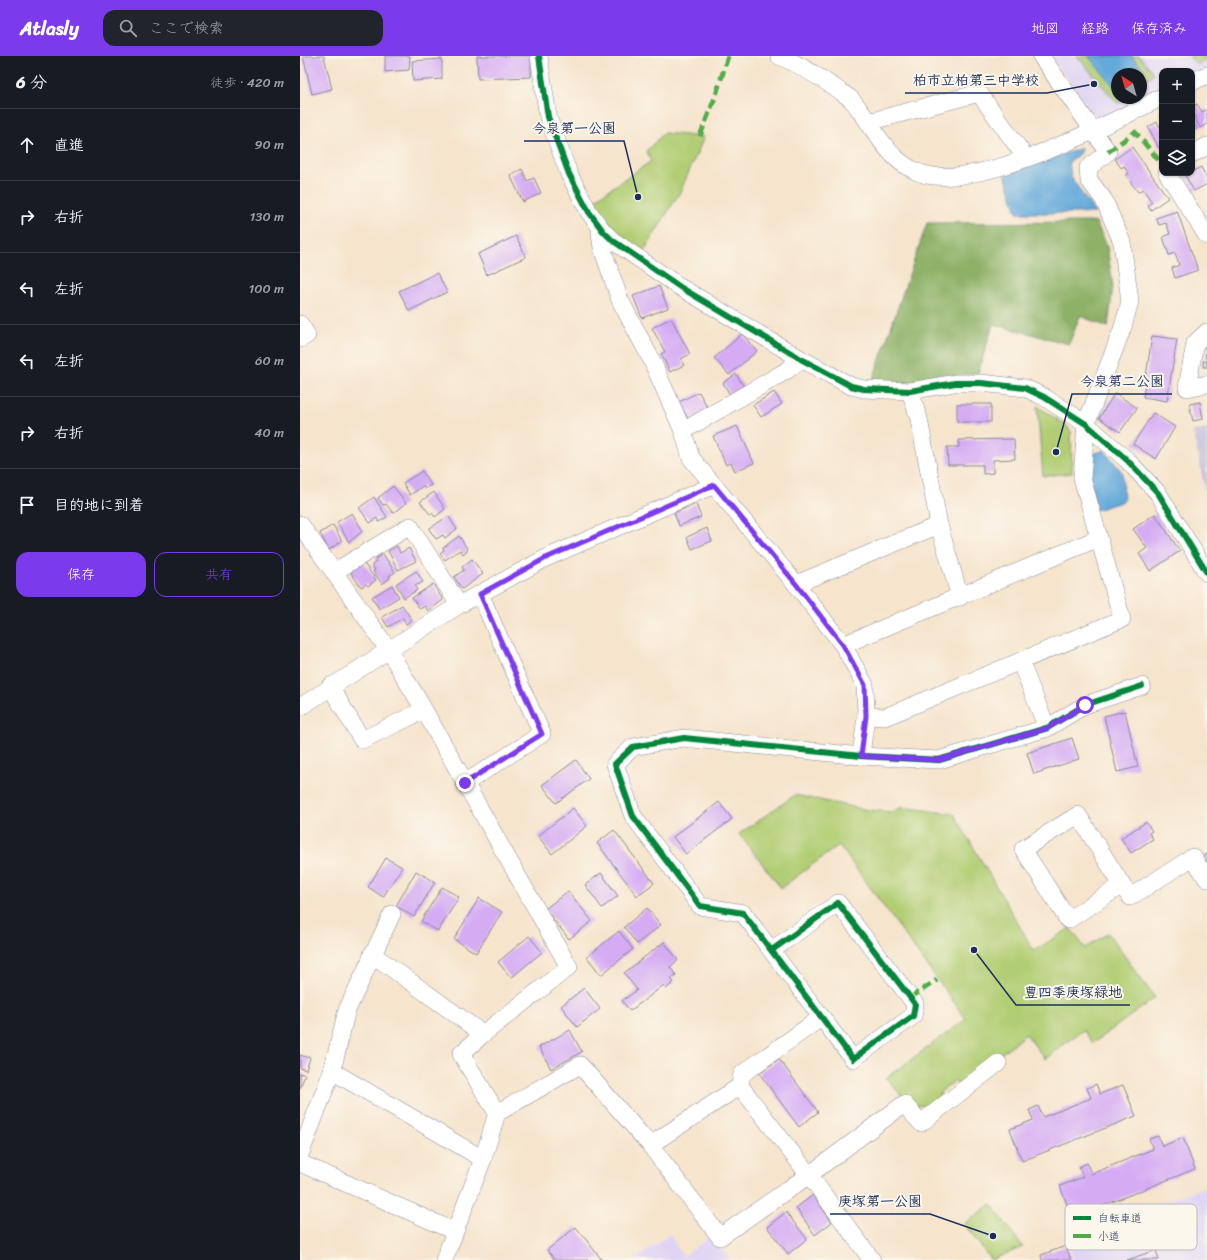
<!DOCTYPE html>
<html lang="ja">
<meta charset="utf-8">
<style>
body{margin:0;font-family:Sriracha,"Klee One",sans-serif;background:#20242c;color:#f1f3f6}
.controls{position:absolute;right:12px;top:12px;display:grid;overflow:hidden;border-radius:8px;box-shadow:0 1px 3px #0004}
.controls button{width:36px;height:36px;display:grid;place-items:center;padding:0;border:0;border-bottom:1px solid #363941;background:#171b24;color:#f1f3f6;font:20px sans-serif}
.compass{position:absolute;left:811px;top:12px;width:36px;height:36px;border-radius:50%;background:#171b24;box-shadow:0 1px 3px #0004;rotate:323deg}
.stop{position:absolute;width:12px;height:12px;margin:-9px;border:3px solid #7c3aed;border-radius:50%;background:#fff}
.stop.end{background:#7c3aed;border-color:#fff;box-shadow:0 1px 4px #0008}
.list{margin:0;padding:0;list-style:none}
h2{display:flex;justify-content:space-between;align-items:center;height:52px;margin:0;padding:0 16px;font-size:17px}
h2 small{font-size:13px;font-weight:400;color:#9ea1a6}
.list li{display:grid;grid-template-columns:26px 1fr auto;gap:12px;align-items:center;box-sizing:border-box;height:72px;padding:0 16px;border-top:1px solid #363941}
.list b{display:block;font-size:15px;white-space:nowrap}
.list em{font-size:13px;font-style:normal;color:#9ea1a6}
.actions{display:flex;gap:8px;padding:12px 16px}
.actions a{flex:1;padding:9px 0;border:1px solid #7c3aed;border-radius:12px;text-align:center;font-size:14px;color:#7c3aed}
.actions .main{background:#7c3aed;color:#fff}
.icon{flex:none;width:22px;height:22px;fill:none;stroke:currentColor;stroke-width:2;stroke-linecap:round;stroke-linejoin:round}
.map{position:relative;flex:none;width:907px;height:1204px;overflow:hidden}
header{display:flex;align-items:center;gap:24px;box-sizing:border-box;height:56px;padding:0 20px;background:#7c3aed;color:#fff}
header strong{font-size:19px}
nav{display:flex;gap:22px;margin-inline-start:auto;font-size:14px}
.search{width:280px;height:36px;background:#20242c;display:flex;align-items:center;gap:10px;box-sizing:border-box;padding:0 14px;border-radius:12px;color:#9ea1a6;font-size:15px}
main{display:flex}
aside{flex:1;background:#171b24}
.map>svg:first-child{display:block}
.built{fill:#e0d4f4;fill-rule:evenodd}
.industrial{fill:#c4c0db}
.green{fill:#b2ce74;stroke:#667e69}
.forest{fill:#8db166;stroke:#547062}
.water{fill:#64a9da;stroke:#406c9c}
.building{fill:#d5acf4}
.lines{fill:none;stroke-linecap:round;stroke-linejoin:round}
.street-casing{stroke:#888a95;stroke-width:18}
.street{stroke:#fff;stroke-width:17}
.quiet{stroke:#52ab49;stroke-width:5;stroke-dasharray:10 5;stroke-linecap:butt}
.cycleway-casing{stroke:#fbf7ec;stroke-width:8}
.cycleway{stroke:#00873e;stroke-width:6}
.route{stroke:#7c3aed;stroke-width:5}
.key{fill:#fbf7ec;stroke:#b8bbc1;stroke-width:1}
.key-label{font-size:11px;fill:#1b2f5e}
.leader{fill:none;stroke:#1b2f5e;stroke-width:1.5}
.callout-dot{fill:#1b2f5e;stroke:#fbf7ec;stroke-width:1.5}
.callout-label{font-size:14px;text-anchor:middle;font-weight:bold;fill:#1b2f5e;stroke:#fbf7ec;stroke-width:4;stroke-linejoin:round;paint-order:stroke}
</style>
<header>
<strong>Atlasly</strong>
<div class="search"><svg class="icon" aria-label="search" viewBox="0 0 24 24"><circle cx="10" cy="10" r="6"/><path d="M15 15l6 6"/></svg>ここで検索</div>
<nav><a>地図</a><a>経路</a><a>保存済み</a></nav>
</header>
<main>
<aside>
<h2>6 分<small>徒歩 · 420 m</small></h2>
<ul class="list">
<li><svg class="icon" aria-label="ahead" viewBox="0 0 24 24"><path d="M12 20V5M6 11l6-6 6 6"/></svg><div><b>直進</b></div><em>90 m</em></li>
<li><svg class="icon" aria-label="right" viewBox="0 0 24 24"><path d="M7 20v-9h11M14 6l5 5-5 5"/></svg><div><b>右折</b></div><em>130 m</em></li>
<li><svg class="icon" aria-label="left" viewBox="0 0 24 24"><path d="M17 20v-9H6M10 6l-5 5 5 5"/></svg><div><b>左折</b></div><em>100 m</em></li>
<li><svg class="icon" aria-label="left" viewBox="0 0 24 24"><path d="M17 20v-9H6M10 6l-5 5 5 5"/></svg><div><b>左折</b></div><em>60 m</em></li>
<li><svg class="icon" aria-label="right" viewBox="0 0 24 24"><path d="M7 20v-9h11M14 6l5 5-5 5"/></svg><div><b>右折</b></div><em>40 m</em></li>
<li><svg class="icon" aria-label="arrive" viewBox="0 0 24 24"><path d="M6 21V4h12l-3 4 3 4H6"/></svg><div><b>目的地に到着</b></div></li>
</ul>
<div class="actions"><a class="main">保存</a><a>共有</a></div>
</aside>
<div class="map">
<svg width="907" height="1204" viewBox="0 0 907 1204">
<rect width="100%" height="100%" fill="#fbf7ec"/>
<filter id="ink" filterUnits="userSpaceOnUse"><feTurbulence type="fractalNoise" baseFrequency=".025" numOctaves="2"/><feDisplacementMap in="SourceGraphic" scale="8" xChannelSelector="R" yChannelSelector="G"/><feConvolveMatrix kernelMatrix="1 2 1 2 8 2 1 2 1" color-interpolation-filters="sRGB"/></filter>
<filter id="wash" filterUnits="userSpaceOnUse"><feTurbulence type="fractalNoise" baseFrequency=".012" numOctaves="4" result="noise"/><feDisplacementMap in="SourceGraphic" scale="16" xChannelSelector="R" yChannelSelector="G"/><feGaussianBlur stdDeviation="0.9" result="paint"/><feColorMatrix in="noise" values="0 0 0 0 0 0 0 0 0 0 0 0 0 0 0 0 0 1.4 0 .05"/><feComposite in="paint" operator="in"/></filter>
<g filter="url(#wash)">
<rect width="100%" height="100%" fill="#f6e4cc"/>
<g class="built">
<path d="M750 0H907V13L892 20V15H862V35L799 66ZM817 18H841V42H817Z"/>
<polygon points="907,1130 907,1204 774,1204 764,1182"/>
<polygon points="370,1178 383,1201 411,1180 430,1204 334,1204"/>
</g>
<polygon class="industrial" points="907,373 907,434 905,435 893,375"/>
<g class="green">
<polygon points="777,0 839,0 854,17 841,28 841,18 817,18 817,42 825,42 818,48"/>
<polygon points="889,0 907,0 907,2 897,9"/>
<polygon points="364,77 404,81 380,136 342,198 312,170 293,145 351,105 346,95"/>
<polygon points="737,350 767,370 771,376 772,417 743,420"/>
<polygon points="495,739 568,754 592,756 602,751 654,758 734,895 770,872 785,892 808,877 855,942 793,987 783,974 745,1003 726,978 661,1029 654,1026 640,1036 641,1043 632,1050 610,1049 586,1022 666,963 539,789 481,832 439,778"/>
<polygon points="691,1148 723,1191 691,1204 664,1168"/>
</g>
<polygon class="forest" points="796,166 807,191 813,230 808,271 780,260 769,288 693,268 678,317 604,327 572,326 627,167"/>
<g class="water">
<polygon points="788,0 831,0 845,15 841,18 817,18 817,34"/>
<polygon points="782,92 779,98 769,106 771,121 795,157 717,157 705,118"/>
<polygon points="804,394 822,416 824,445 796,454 787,411 788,400"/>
</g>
<g id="blocks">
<g class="building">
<polygon points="3,0 24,0 32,33 12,38"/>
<polygon points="85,0 110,0 109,14 85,16"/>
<polygon points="177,0 231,0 231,21 178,23"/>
<polygon points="142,3 142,23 113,25 112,5"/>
<polygon points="897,48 902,56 907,53 907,68 900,72 892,55 892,51"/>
<polygon points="892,65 897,73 892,77"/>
<polygon points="857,66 862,74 862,90 859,92 848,71"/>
<polygon points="832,91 868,142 851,154 848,149 852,146 843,133 838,136 826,120 829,118 824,110 821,112 815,103"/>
<polygon points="901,111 907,123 907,128 894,135 885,119"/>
<polygon points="222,113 227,125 234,122 241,137 223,146 210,119"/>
<polygon points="877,155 898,214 875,222 872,212 879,209 875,197 869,199 863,181 870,178 866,167 859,169 856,162"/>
<polygon points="216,180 226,201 187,219 178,198"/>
<polygon points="137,217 147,236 109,255 99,235"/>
<polygon points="359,230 368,252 342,262 333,240"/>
<polygon points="371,262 390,298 381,303 384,309 370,316 361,298 365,296 352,272"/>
<polygon points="442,278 457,295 429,319 414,302"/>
<polygon points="852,280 877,283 867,345 843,341"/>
<polygon points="905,290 907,290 907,303 906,303"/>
<rect x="903" y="305" width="4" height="6"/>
<polygon points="436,318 446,334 432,342 423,327"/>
<polygon points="399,336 409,355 389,365 379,346"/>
<polygon points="474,336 482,348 461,361 453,349"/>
<polygon points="815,337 837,352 820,376 799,362"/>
<polygon points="900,346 903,363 893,365 889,348"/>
<rect x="657" y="348" width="34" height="18"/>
<polygon points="853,357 875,371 856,403 833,388"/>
<polygon points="437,370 454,407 435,415 431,407 426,409 413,380"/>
<polygon points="714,383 715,403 693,404 693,417 683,418 683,409 648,409 647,391 659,391 659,384"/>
<polygon points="122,415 131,429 125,433 123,430 110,439 103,427"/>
<polygon points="93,430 106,447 93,457 86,448 83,449 78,442"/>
<polygon points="134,436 145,453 135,461 132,457 130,458 120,446"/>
<polygon points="74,441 87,461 79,466 77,462 70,467 59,452"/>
<polygon points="396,448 401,461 379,470 374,457"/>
<polygon points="52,457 63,475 49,486 37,466"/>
<polygon points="855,458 880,495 850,515 839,498 847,492 833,473"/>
<polygon points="148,460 157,473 145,482 143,479 136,483 129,473"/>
<polygon points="33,469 42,485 29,494 20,477"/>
<polygon points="407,472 412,485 392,493 387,481"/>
<polygon points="159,480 168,494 163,498 160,494 145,504 140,497 144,494 143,492"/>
<polygon points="97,490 100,497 109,492 116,505 98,514 88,495"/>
<polygon points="83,498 95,516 89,520 90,522 82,528 73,515 75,514 72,509 76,506 75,503"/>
<polygon points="172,503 183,518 162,533 154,521 164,514 162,511"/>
<polygon points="62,505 76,524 68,530 66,528 61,531 51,517 57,512 55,510"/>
<polygon points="116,515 123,526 115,530 117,534 104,542 96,528"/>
<polygon points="133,528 143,544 128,555 125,550 120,553 112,542"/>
<polygon points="92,529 99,541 79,553 72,541"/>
<polygon points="102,549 112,564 106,568 103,562 88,571 82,561"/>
<polygon points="825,655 838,711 817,716 804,660"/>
<polygon points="772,682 779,703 734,718 727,697"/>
<polygon points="276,704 289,723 256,747 242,729"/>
<polygon points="419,746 432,763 386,798 373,781"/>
<polygon points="273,752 287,770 252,798 238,780"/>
<polygon points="846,766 852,775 849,777 853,783 831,797 821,782"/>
<polygon points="314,774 354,827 337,840 297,787"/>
<polygon points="907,798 907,818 898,803"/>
<polygon points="86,802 102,811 83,841 68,831"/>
<polygon points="116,815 135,826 114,861 96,850"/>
<polygon points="301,817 318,840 302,852 285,829"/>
<polygon points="142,831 159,841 138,875 121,865"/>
<polygon points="268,835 292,865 269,883 245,853"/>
<polygon points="179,842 202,856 176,897 154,883"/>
<polygon points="347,852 361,869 337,888 324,871"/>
<polygon points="319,875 333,893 301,919 287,901"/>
<polygon points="229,880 242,896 211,922 198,906"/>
<polygon points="364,886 378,904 370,911 376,919 371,923 374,926 366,933 364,929 330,955 322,945 337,934 324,917"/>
<polygon points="284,932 300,953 277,971 261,950"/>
<polygon points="270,974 282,996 251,1013 239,991"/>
<polygon points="0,999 10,1002 6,1014 0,1012"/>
<polygon points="479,1003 518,1056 499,1071 459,1017"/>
<polygon points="0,1017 5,1019 0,1032"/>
<polygon points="796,1028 800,1038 823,1029 836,1060 722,1105 710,1073 733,1064 729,1054 738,1050 743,1061 791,1042 787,1032"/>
<polygon points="858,1080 862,1090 883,1082 895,1113 772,1162 760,1130 783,1121 779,1111 787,1107 791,1118 853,1093 849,1083"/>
<polygon points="513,1139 532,1166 515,1179 496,1152"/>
<polygon points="486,1156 507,1183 488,1198 467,1171"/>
<polygon points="276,1171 302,1204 255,1204 247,1194"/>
<polygon points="766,1190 771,1204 742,1204 741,1199"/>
<polygon points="856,1194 859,1204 827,1204"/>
</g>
</g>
</g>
<g filter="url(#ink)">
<use href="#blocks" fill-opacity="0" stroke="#888a95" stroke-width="1"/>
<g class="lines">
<defs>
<g id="street">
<polyline points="239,0 248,61 269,118 289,156 303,175 312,184 380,231 501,303 551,330 564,333 610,335 655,327 681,327 725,332 744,341 786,368 827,404 858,437 907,517"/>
<path d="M479 0C499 8 516 19 534 31 539 35 546 39 551 43 567 61 576 82 593 99 600 107 613 115 623 118 681 134 809 68 862 41"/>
<polyline points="892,26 907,19"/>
<polyline points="568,66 679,37 726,102"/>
<polyline points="892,98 907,90"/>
<polyline points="867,117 907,180"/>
<polyline points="303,175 300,177 302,192 320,244 352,305 383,375 391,402 496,528 543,589 565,629 566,660 561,700"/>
<polyline points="0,268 7,279 0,283"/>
<polyline points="907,276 895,287 887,332 907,328"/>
<polyline points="610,335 619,363 639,469"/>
<polyline points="383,375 486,315 501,303"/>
<polyline points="0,468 88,593 124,654 269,911 183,978 161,998 197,1057"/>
<polyline points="34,516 110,470 159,549"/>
<polyline points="496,528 639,469 660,541"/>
<polyline points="543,589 799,482"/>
<polyline points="720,605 747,672"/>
<polyline points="30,630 62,684 124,654"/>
<polyline points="0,651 159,549 246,502 414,429"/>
<polyline points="566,660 585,661 822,563 782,422 786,368 823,271 830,245 822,186 804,144 789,124 788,112 808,96 741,0"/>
<polyline points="165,727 242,678 180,538"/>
<polyline points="822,829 768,864 723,793 778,759 822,829 830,841 893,801 907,823"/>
<polyline points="472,894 538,847 615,948 613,960 553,1003 443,857 400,850 333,760 315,708 333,691 384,682 561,700 639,704 747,672 785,649 842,630"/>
<polyline points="72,898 183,978"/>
<polyline points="32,1015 183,1103"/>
<polyline points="440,1030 442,1018 522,961"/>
<polyline points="350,1089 420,1181 509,1119 604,1048 621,1067 698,1007"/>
<polyline points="0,1099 32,1015 47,954 92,858"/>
<polyline points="0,1107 154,1175"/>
<polyline points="144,1204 183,1103 197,1057 280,1009 350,1089 440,1030 509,1119 572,1204"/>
</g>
</defs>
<use href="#street" class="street-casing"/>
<use href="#street" class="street"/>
<g class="quiet">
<polyline points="400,80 416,39 428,0"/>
<polyline points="808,96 835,76 862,108"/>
<polyline points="610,942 637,924"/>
</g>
<defs>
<g id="cycleway">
<polyline points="239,0 248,61 269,118 289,156 303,175 312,184 380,231 501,303 551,330 564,333 610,335 655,327 681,327 725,332 744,341 786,368 827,404 858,437 907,517"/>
<polyline points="472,894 538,847 615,948 613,960 553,1003 443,857 400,850 333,760 315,708 333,691 384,682 561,700 639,704 747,672 785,649 842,630"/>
</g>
</defs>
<use href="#cycleway" class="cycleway-casing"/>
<use href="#cycleway" class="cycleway"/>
</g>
</g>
<g class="lines" filter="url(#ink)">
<polyline class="route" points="165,727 242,678 180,538 246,502 414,429 496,528 543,589 565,629 566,660 561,700 639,704 748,672 785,649"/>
</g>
<rect x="765" y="1148" width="132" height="46" rx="6" class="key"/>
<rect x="773" y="1160" width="18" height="4" fill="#00873e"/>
<rect x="773" y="1178" width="18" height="4" fill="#52ab49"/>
<g class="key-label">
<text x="798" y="1166">自転車道</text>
<text x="798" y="1184">小道</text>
</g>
<path class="leader" d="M794 28L747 37H605M338 141L324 85H224M756 396L772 338H872M674 894L716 949H830M693 1180L630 1158H530"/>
<g class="callout-dot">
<circle cx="794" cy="28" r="4"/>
<circle cx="338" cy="141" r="4"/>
<circle cx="756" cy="396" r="4"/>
<circle cx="674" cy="894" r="4"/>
<circle cx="693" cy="1180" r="4"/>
</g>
<g class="callout-label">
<text x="676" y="29">柏市立柏第三中学校</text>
<text x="274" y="77">今泉第一公園</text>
<text x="822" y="330">今泉第二公園</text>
<text x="773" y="941">豊四季庚塚緑地</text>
<text x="580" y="1150">庚塚第一公園</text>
</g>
</svg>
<div class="controls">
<button>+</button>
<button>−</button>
<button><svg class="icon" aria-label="layers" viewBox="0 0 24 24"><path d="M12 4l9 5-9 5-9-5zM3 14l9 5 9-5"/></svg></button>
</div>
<svg class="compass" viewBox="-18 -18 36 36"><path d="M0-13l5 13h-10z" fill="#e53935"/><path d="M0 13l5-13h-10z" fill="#9ea1a6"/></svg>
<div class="stop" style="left:785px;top:649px"></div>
<div class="stop end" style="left:165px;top:727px"></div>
</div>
</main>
